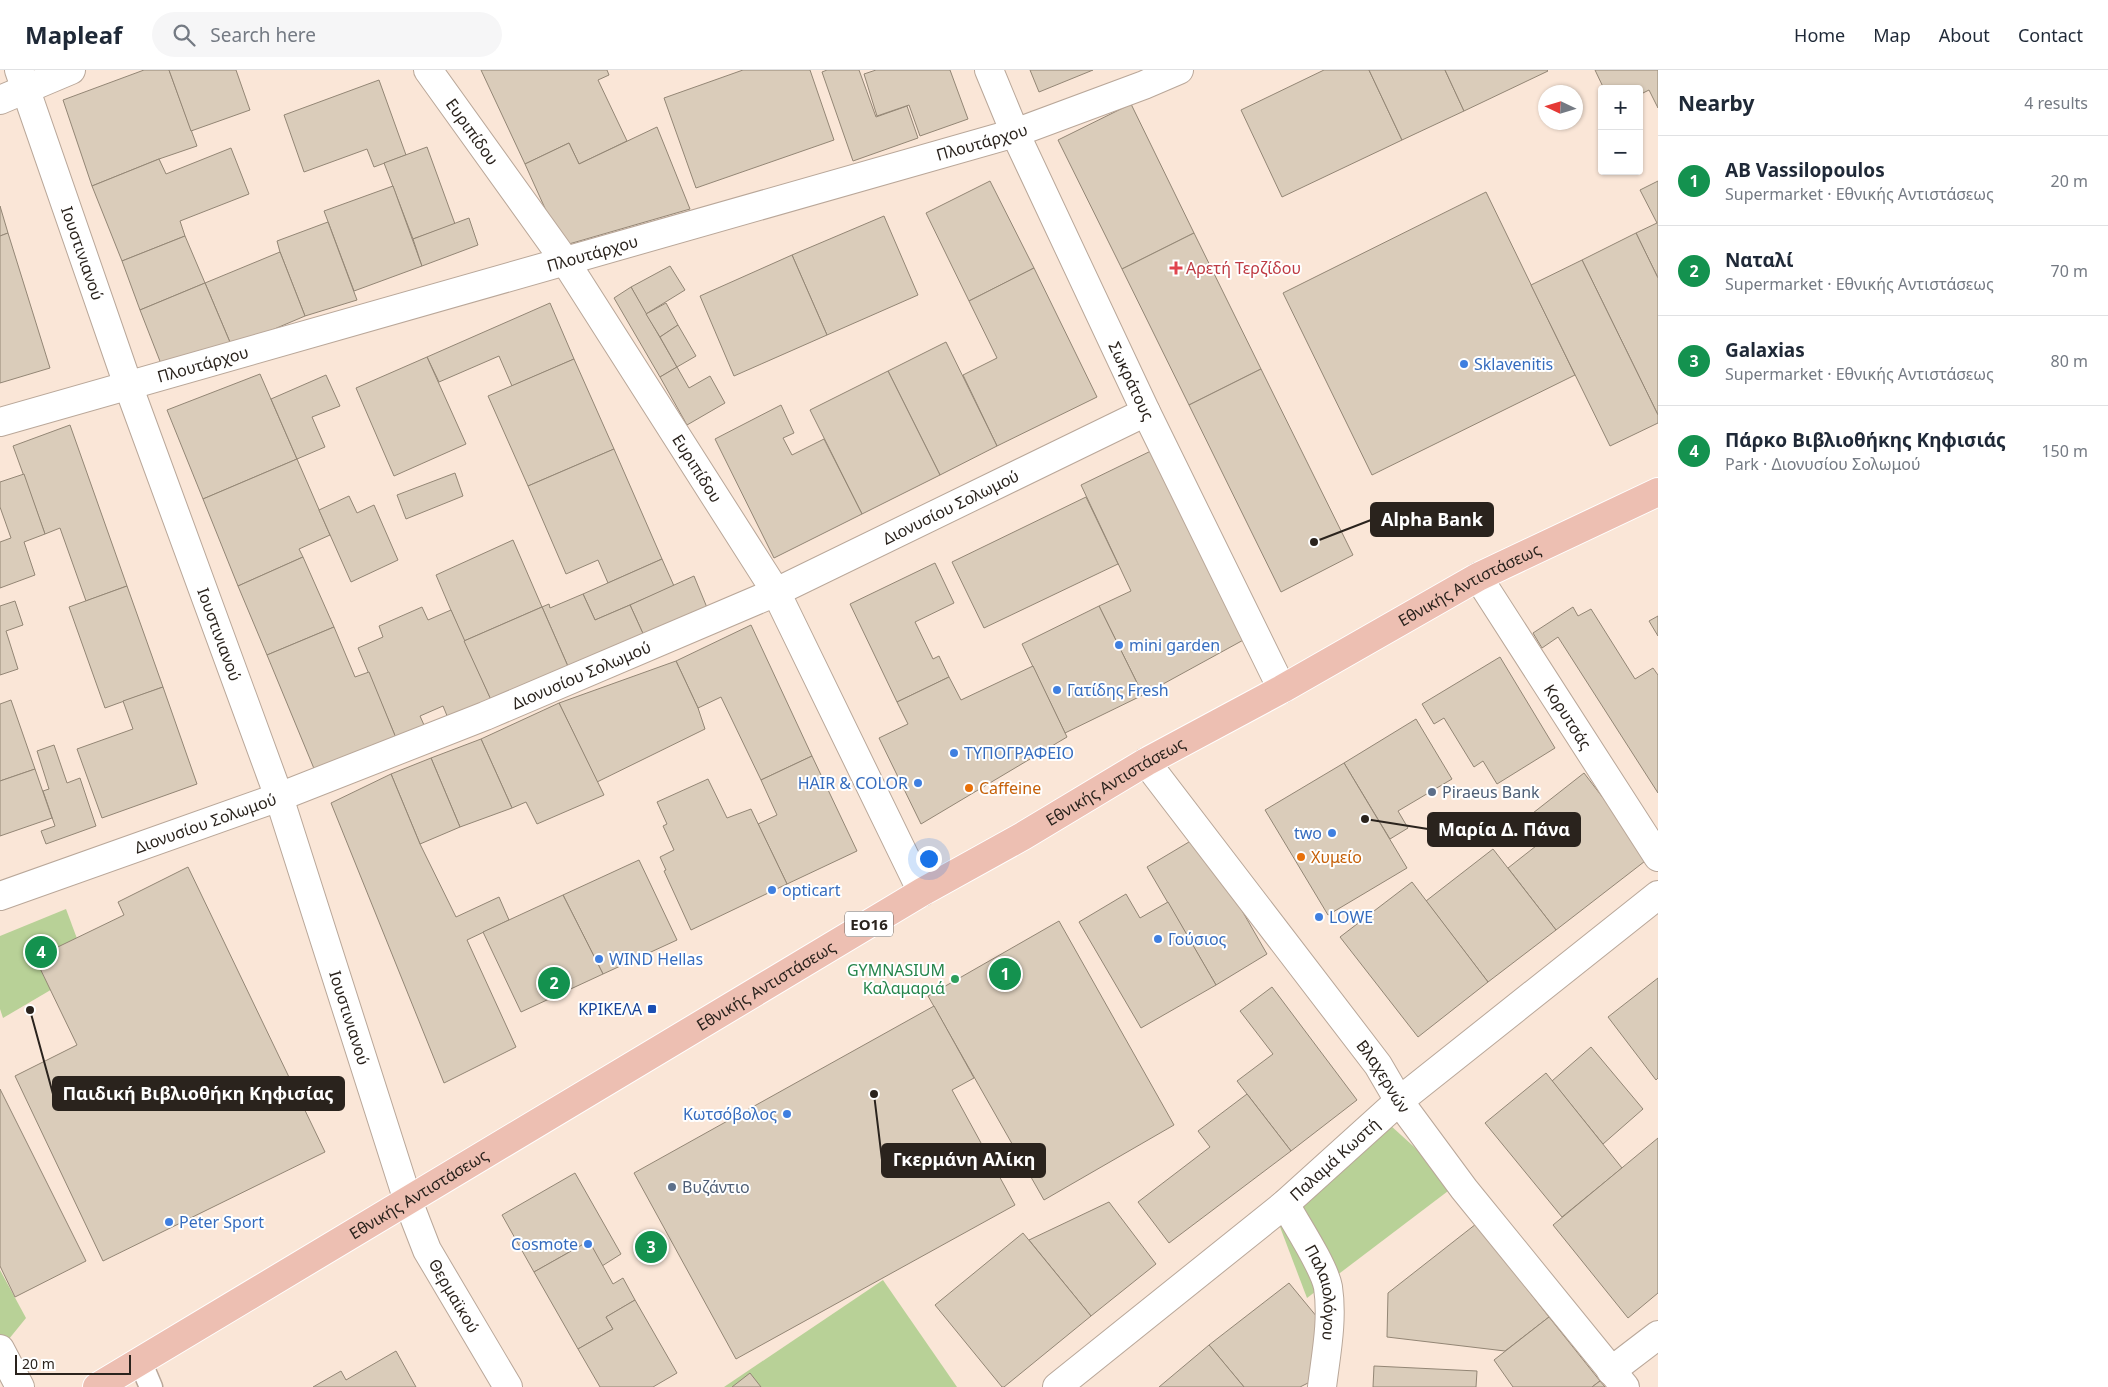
<!DOCTYPE html>
<meta charset="utf-8">
<style>
body{margin:0;font-family:"Noto Sans",sans-serif;background:#f6f6f7;color:#1f2937}
.controls{position:absolute;right:15px;top:15px;display:grid;overflow:hidden;border-radius:5px;box-shadow:0 1px 4px #0004}
.controls button{width:45px;height:45px;display:grid;place-items:center;padding:0;border:0;border-bottom:1px solid #e0e1e3;background:#fff;color:#1f2937;font:25px sans-serif}
.compass{position:absolute;left:1538px;top:15px;width:45px;height:45px;border-radius:50%;background:#fff;box-shadow:0 1px 4px #0004;rotate:274deg}
.scale{position:absolute;left:15px;bottom:12px;width:116px;box-sizing:border-box;padding-left:5px;border:2px solid #2a231d;border-top:0;font-size:14px;line-height:18px;white-space:nowrap;color:#2a231d;-webkit-text-stroke:4px #fff;paint-order:stroke}
.you{position:absolute;left:928px;top:788px;width:18px;height:18px;margin:-12px;border:4px solid #fff;border-radius:50%;background:#1a73e8;box-shadow:0 0 0 8px #1a73e833}
.badge{display:grid;place-items:center;width:32px;height:32px;border-radius:50%;background:#14924f;color:#fff;font-size:16px;font-weight:700}
.pin{position:absolute;translate:-50% -50%;border:2px solid #fff;box-shadow:0 1px 5px #0006}
.list{margin:0;padding:0;list-style:none}
h2{display:flex;justify-content:space-between;align-items:center;height:65px;margin:0;padding:0 20px;font-size:21px}
h2 small{font-size:16px;font-weight:400;color:#747a83}
.list li{display:grid;grid-template-columns:32px 1fr auto;gap:15px;align-items:center;box-sizing:border-box;height:90px;padding:0 20px;border-top:1px solid #e0e1e3}
.list b{display:block;font-size:19px;white-space:nowrap}
.list p{margin:0;font-size:16px;white-space:nowrap;color:#747a83}
.list em{font-size:16px;font-style:normal;color:#747a83}
.icon{flex:none;width:28px;height:28px;fill:none;stroke:currentColor;stroke-width:2;stroke-linecap:round;stroke-linejoin:round}
.map{position:relative;flex:none;width:1658px;height:1317px;overflow:hidden}
header{display:flex;align-items:center;gap:30px;box-sizing:border-box;height:70px;padding:0 25px;background:#fff;border-bottom:1px solid #e0e1e3}
header strong{font-size:24px}
nav{display:flex;gap:28px;margin-inline-start:auto;font-size:18px}
.search{width:350px;height:45px;background:#f6f6f7;display:flex;align-items:center;gap:12px;box-sizing:border-box;padding:0 18px;border-radius:28px;color:#747a83;font-size:19px}
main{display:flex}
aside{flex:1;background:#fff}
.map>svg:first-child{display:block}
.green{fill:#b8d197}
.building{fill:#daccba;stroke:#938675}
.lines{fill:none;stroke-linecap:round;stroke-linejoin:round}
.service-casing{stroke:#b9a799;stroke-width:25}
.pedestrian-casing{stroke:#b9a799;stroke-width:30}
.minor-casing{stroke:#b9a799;stroke-width:30}
.primary-casing{stroke:#fff;stroke-width:30}
.service{stroke:#fff;stroke-width:22}
.pedestrian{stroke:#fff;stroke-width:28}
.minor{stroke:#fff;stroke-width:28}
.primary{stroke:#edbfb2;stroke-width:28}
.health-dot{fill:#e0444e;stroke:#fff;stroke-width:2}
.shop-dot{fill:#3f7fe0;stroke:#fff;stroke-width:2}
.food-dot{fill:#e8710a;stroke:#fff;stroke-width:2}
.service-dot{fill:#5c6f8a;stroke:#fff;stroke-width:2}
.leisure-dot{fill:#2e9e5b;stroke:#fff;stroke-width:2}
.transit-dot{fill:#1a4fb4;stroke:#fff;stroke-width:2}
.labels{text-anchor:middle;dominant-baseline:central;stroke-width:4;stroke-linejoin:round;paint-order:stroke}
.shield{fill:#fff;stroke:#6a6561;stroke-width:1}
.shield-label{font-size:15px;font-weight:bold;fill:#2a231d}
.street-label{font-size:16px;fill:#2a231d;stroke:#fff}
.health-label{font-size:16px;fill:#be3a42;stroke:#fff;text-anchor:start}
.shop-label{font-size:16px;fill:#366cbe;stroke:#fff;text-anchor:start}
.food-label{font-size:16px;fill:#c56008;stroke:#fff;text-anchor:start}
.service-label{font-size:16px;fill:#4e5e75;stroke:#fff;text-anchor:start}
.leisure-label{font-size:16px;fill:#27864d;stroke:#fff;text-anchor:end}
.transit-label{font-size:16px;fill:#164399;stroke:#fff;text-anchor:end}
.leader{fill:none;stroke:#2a231d;stroke-width:2}
.callout-dot{fill:#2a231d;stroke:#fff;stroke-width:2}
.callout{fill:#2a231d;stroke:#2a231d;stroke-width:2}
.callout-label{font-size:18px;text-anchor:middle;font-weight:bold;fill:#fff}
</style>
<header>
<strong>Mapleaf</strong>
<div class="search"><svg class="icon" aria-label="search" viewBox="0 0 24 24"><circle cx="10" cy="10" r="6"/><path d="M15 15l6 6"/></svg>Search here</div>
<nav><a>Home</a><a>Map</a><a>About</a><a>Contact</a></nav>
</header>
<main>
<div class="map">
<svg width="1658" height="1317" viewBox="0 0 1658 1317">
<rect width="100%" height="100%" fill="#fae6d7"/>
<g class="green">
<polygon points="66,839 88,898 3,948 0,939 0,866"/>
<polygon points="1379,1045 1456,1115 1307,1228 1277,1149"/>
<polygon points="0,1200 26,1248 0,1280"/>
<polygon points="883,1210 957,1317 724,1317"/>
</g>
<g class="building">
<polygon points="144,0 169,0 197,76 159,89 92,116 63,30"/>
<polygon points="169,0 236,0 250,40 191,61"/>
<polygon points="481,0 607,0 609,5 598,10 627,71 579,94 569,73 525,94"/>
<polygon points="743,0 810,0 834,70 696,118 664,28"/>
<polygon points="827,0 859,0 876,47 907,36 918,68 853,91 822,2"/>
<polygon points="876,0 950,0 968,49 920,66 909,35 877,46 864,4"/>
<polygon points="1030,0 1093,0 1039,22"/>
<polygon points="1324,0 1369,0 1402,70 1282,127 1241,40"/>
<polygon points="1369,0 1445,0 1464,41 1402,70"/>
<polygon points="1445,0 1547,0 1548,1 1464,41"/>
<polygon points="1595,0 1658,0 1658,38 1649,20 1639,25 1639,19 1604,19"/>
<polygon points="379,10 406,85 374,97 367,79 304,102 284,45"/>
<polygon points="1131,34 1194,163 1122,199 1058,70"/>
<polygon points="657,57 690,139 562,176 525,94 569,73 579,94"/>
<polygon points="427,77 455,154 413,169 384,93"/>
<polygon points="231,78 249,124 180,151 185,166 122,191 92,116 159,89 166,104"/>
<polygon points="990,111 1034,198 969,231 926,143"/>
<polygon points="1658,111 1658,208 1636,163 1657,153 1640,120"/>
<polygon points="393,116 422,196 354,221 324,141"/>
<polygon points="1486,122 1575,305 1372,405 1283,223"/>
<polygon points="0,136 8,163 0,166"/>
<polygon points="884,146 918,225 827,265 792,185"/>
<polygon points="469,148 478,175 422,196 413,169"/>
<polygon points="328,152 357,230 305,246 280,182 277,171"/>
<polygon points="8,163 50,298 0,313 0,166"/>
<polygon points="1194,163 1261,299 1189,335 1122,199"/>
<polygon points="1636,163 1658,208 1658,345 1582,190"/>
<polygon points="185,166 205,213 140,240 122,191"/>
<polygon points="280,182 305,246 232,277 205,213"/>
<polygon points="792,185 827,265 734,306 700,226"/>
<polygon points="1582,190 1658,345 1658,353 1610,376 1531,215"/>
<polygon points="670,196 685,220 646,244 631,217"/>
<polygon points="1034,198 1097,327 997,376 963,305 997,288 969,231"/>
<polygon points="205,213 232,277 165,304 140,240"/>
<polygon points="631,217 677,297 660,307 614,228"/>
<polygon points="550,233 574,289 512,316 499,286 439,312 427,287"/>
<polygon points="666,233 678,255 660,267 646,244"/>
<polygon points="678,255 696,286 677,297 660,267"/>
<polygon points="946,272 997,376 940,405 888,301"/>
<polygon points="427,287 466,374 394,406 356,318"/>
<polygon points="574,289 614,379 528,416 488,326"/>
<polygon points="677,297 689,318 710,306 725,333 687,355 660,307"/>
<polygon points="1261,299 1353,485 1281,522 1189,335"/>
<polygon points="888,301 940,405 862,444 810,340"/>
<polygon points="260,304 297,389 203,429 167,340"/>
<polygon points="326,305 340,336 312,347 325,377 297,389 271,329"/>
<polygon points="781,335 794,363 783,368 792,385 824,369 862,444 774,488 715,369"/>
<polygon points="70,355 127,516 86,531 60,458 45,464 13,376"/>
<polygon points="1157,378 1247,568 1143,625 1099,536 1131,521 1081,415"/>
<polygon points="614,379 662,489 608,513 598,490 566,504 528,416"/>
<polygon points="297,389 330,465 299,479 303,487 238,516 203,429"/>
<polygon points="455,403 463,426 406,449 397,425"/>
<polygon points="24,404 45,464 24,472 35,505 0,518 0,472 11,468 0,437 0,412"/>
<polygon points="349,426 357,443 374,435 398,490 351,512 319,440"/>
<polygon points="1086,427 1118,494 984,558 952,492"/>
<polygon points="513,470 542,537 464,571 436,505"/>
<polygon points="303,487 334,557 267,585 238,516"/>
<polygon points="662,489 674,516 595,550 583,524"/>
<polygon points="935,493 954,533 915,552 933,589 939,586 949,607 897,632 850,534"/>
<polygon points="694,506 708,540 645,568 630,535"/>
<polygon points="127,516 163,617 105,638 69,537"/>
<polygon points="583,524 595,550 630,535 645,568 570,601 542,537 549,534 550,538"/>
<polygon points="15,531 23,555 6,561 18,599 0,605 0,536"/>
<polygon points="1099,536 1143,625 1065,663 1022,574"/>
<polygon points="422,537 428,550 451,540 493,634 450,653 443,636 420,646 424,655 396,668 358,578 383,567 379,556"/>
<polygon points="542,537 570,601 493,634 464,571"/>
<polygon points="1573,537 1578,546 1591,539 1635,609 1653,598 1658,605 1658,723 1558,567 1542,578 1533,563"/>
<polygon points="1658,546 1658,566 1649,551"/>
<polygon points="751,555 812,686 761,710 721,627 698,638 676,591"/>
<polygon points="334,557 355,607 369,602 396,668 315,701 267,585"/>
<polygon points="1500,587 1555,678 1497,714 1483,691 1474,697 1444,648 1434,654 1422,634"/>
<polygon points="676,591 698,638 705,659 597,712 559,633"/>
<polygon points="1033,596 1067,667 921,754 879,668 908,654 897,632 949,607 961,630"/>
<polygon points="163,617 197,714 102,748 77,679 133,659 123,631"/>
<polygon points="11,630 35,699 0,711 0,634"/>
<polygon points="559,633 604,725 537,754 526,732 512,738 481,669"/>
<polygon points="1416,649 1452,709 1398,741 1408,758 1390,769 1344,693"/>
<polygon points="481,669 512,738 460,757 431,688"/>
<polygon points="54,675 67,713 80,708 96,756 46,774 41,761 55,756 43,721 49,719 37,681"/>
<polygon points="812,686 857,781 787,814 758,754 777,745 761,710"/>
<polygon points="431,688 460,757 420,774 391,704"/>
<polygon points="1344,693 1407,798 1328,845 1265,740"/>
<polygon points="35,699 52,748 0,766 0,711"/>
<polygon points="1584,703 1649,788 1556,860 1508,798 1550,765 1533,743"/>
<polygon points="391,704 420,774 456,847 499,827 509,850 467,870 516,977 444,1013 331,733"/>
<polygon points="708,709 727,748 751,739 787,814 691,860 664,801 666,800 660,787 674,780 663,756 667,754 657,732"/>
<polygon points="1199,766 1267,884 1216,915 1147,797"/>
<polygon points="1493,779 1556,860 1488,912 1426,831"/>
<polygon points="639,790 677,870 603,904 563,825"/>
<polygon points="188,797 325,1082 103,1191 15,1006 77,975 35,888 124,845 118,832"/>
<polygon points="1412,812 1488,912 1418,967 1340,867"/>
<polygon points="1126,824 1140,848 1168,832 1216,915 1141,958 1079,852"/>
<polygon points="563,825 603,904 521,942 483,862"/>
<polygon points="1059,851 1174,1055 1044,1130 928,926"/>
<polygon points="1658,908 1658,1008 1656,1010 1608,947"/>
<polygon points="1272,917 1357,1030 1291,1081 1237,1011 1273,984 1240,941"/>
<polygon points="934,936 974,1008 952,1020 1015,1135 736,1289 634,1103"/>
<polygon points="1591,977 1643,1039 1603,1074 1552,1011"/>
<polygon points="1546,1003 1622,1098 1562,1147 1485,1053"/>
<polygon points="0,1019 86,1191 15,1227 0,1196"/>
<polygon points="1247,1024 1291,1081 1169,1173 1138,1132 1210,1077 1198,1061"/>
<polygon points="1658,1068 1658,1223 1628,1248 1553,1155"/>
<polygon points="575,1103 621,1184 602,1196 589,1171 534,1202 502,1145"/>
<polygon points="1109,1132 1156,1194 1091,1246 1029,1170"/>
<polygon points="1476,1154 1549,1247 1505,1281 1387,1267 1388,1223"/>
<polygon points="1023,1163 1091,1246 1004,1317 1002,1317 935,1235"/>
<polygon points="589,1171 613,1214 623,1208 635,1230 606,1247 613,1259 578,1279 534,1202"/>
<polygon points="1289,1213 1322,1253 1320,1307 1300,1317 1244,1317 1209,1275"/>
<polygon points="635,1230 677,1303 653,1317 600,1317 578,1279 613,1259 606,1247"/>
<polygon points="1549,1247 1600,1311 1592,1317 1513,1317 1494,1290"/>
<polygon points="1209,1275 1244,1317 1159,1317"/>
<polygon points="396,1281 416,1317 313,1317 341,1301 346,1310"/>
<polygon points="1374,1296 1477,1301 1476,1317 1373,1317"/>
<polygon points="750,1303 761,1317 732,1317"/>
<polygon points="1600,1311 1605,1317 1592,1317"/>
</g>
<g class="lines">
<defs>
<polyline id="service" points="140,1291 151,1317"/>
<polyline id="pedestrian" points="0,1279 20,1317"/>
<g id="minor">
<path id="s1" d="M19 0 128 315 279 727 408 1131 427 1180 508 1317"/>
<path id="s2" d="M428 0 565 191 776 522 922 822"/>
<path id="s3" d="M989 0 1015 63 1146 342 1282 619"/>
<polyline points="0,30 71,0"/>
<path id="s4" d="M0 352 1015 63 1144 15 1179 0"/>
<path id="s5" d="M1478 507 1658 787"/>
<path id="s6" d="M1146 692 1378 995 1399 1031 1464 1119 1625 1317"/>
<path id="s7" d="M0 826 279 727 485 646 776 522 1146 342"/>
<path id="s8" d="M1285 1134C1296 1154 1324 1196 1328 1217 1333 1250 1326 1284 1322 1317"/>
<polyline points="1611,1301 1658,1265"/>
<path id="s9" d="M1057 1317 1285 1134 1399 1031 1658 825"/>
</g>
<g id="primary">
<path id="s10" d="M97 1317 922 822 1023 766 1146 692 1282 619 1478 507 1658 422"/>
</g>
</defs>
<use href="#service" class="service-casing"/>
<use href="#pedestrian" class="pedestrian-casing"/>
<use href="#minor" class="minor-casing"/>
<use href="#primary" class="primary-casing"/>
<use href="#service" class="service"/>
<use href="#pedestrian" class="pedestrian"/>
<use href="#minor" class="minor"/>
<use href="#primary" class="primary"/>
</g>
<path class="health-dot" d="M1173.5 190.5h5v5h5v5h-5v5h-5v-5h-5v-5h5z"/>
<g class="shop-dot">
<circle cx="1464" cy="294" r="5"/>
<circle cx="1119" cy="575" r="5"/>
<circle cx="1057" cy="620" r="5"/>
<circle cx="954" cy="683" r="5"/>
<circle cx="918" cy="713" r="5"/>
<circle cx="1332" cy="763" r="5"/>
<circle cx="772" cy="820" r="5"/>
<circle cx="1319" cy="847" r="5"/>
<circle cx="1158" cy="869" r="5"/>
<circle cx="599" cy="889" r="5"/>
<circle cx="787" cy="1044" r="5"/>
<circle cx="169" cy="1152" r="5"/>
<circle cx="588" cy="1174" r="5"/>
</g>
<g class="food-dot">
<circle cx="969" cy="718" r="5"/>
<circle cx="1301" cy="787" r="5"/>
</g>
<g class="service-dot">
<circle cx="1432" cy="722" r="5"/>
<circle cx="672" cy="1117" r="5"/>
</g>
<circle class="leisure-dot" cx="955" cy="909" r="5"/>
<rect class="transit-dot" x="647" y="934" width="10" height="10" rx="2.5"/>
<g class="labels">
<rect class="shield" x="845" y="841.5" width="48" height="25" rx="4"/>
<g class="shield-label">
<text x="869" y="854">ΕΟ16</text>
</g>
<g class="street-label">
<text stroke="none"><textPath href="#s2" startOffset="76">Ευριπίδου</textPath></text>
<text stroke="none"><textPath href="#s4" startOffset="1021">Πλουτάρχου</textPath></text>
<text stroke="none"><textPath href="#s1" startOffset="194">Ιουστινιανού</textPath></text>
<text stroke="none"><textPath href="#s4" startOffset="616">Πλουτάρχου</textPath></text>
<text stroke="none"><textPath href="#s4" startOffset="211">Πλουτάρχου</textPath></text>
<text stroke="none"><textPath href="#s3" startOffset="342">Σωκράτους</textPath></text>
<text stroke="none"><textPath href="#s2" startOffset="481">Ευριπίδου</textPath></text>
<text stroke="none"><textPath href="#s7" startOffset="1028">Διονυσίου Σολωμού</textPath></text>
<text stroke="none"><textPath href="#s10" startOffset="1590">Εθνικής Αντιστάσεως</textPath></text>
<text stroke="none"><textPath href="#s1" startOffset="599">Ιουστινιανού</textPath></text>
<text stroke="none"><textPath href="#s7" startOffset="622">Διονυσίου Σολωμού</textPath></text>
<text stroke="none"><textPath href="#s5" startOffset="166">Κορυτσάς</textPath></text>
<text stroke="none"><textPath href="#s10" startOffset="1185">Εθνικής Αντιστάσεως</textPath></text>
<text stroke="none"><textPath href="#s7" startOffset="218">Διονυσίου Σολωμού</textPath></text>
<text stroke="none"><textPath href="#s10" startOffset="780">Εθνικής Αντιστάσεως</textPath></text>
<text stroke="none"><textPath href="#s1" startOffset="1004">Ιουστινιανού</textPath></text>
<text stroke="none"><textPath href="#s6" startOffset="394">Βλαχερνών</textPath></text>
<text stroke="none"><textPath href="#s9" startOffset="359">Παλαμά Κωστή</textPath></text>
<text stroke="none"><textPath href="#s10" startOffset="375">Εθνικής Αντιστάσεως</textPath></text>
<text stroke="none"><textPath href="#s8" startOffset="98">Παλαιολόγου</textPath></text>
<text stroke="none"><textPath href="#s1" startOffset="1302">Θερμαϊκού</textPath></text>
</g>
<g class="health-label">
<text x="1186" y="198">Αρετή Τερζίδου</text>
</g>
<g class="shop-label">
<text x="1474" y="294">Sklavenitis</text>
<text x="1129" y="575">mini garden</text>
<text x="1067" y="620">Γατίδης Fresh</text>
<text x="964" y="683">ΤΥΠΟΓΡΑΦΕΙΟ</text>
<text x="908" y="713" text-anchor="end">HAIR &amp; COLOR</text>
<text x="1322" y="763" text-anchor="end">two</text>
<text x="782" y="820">opticart</text>
<text x="1329" y="847">LOWE</text>
<text x="1168" y="869">Γούσιος</text>
<text x="609" y="889">WIND Hellas</text>
<text x="777" y="1044" text-anchor="end">Κωτσόβολος</text>
<text x="179" y="1152">Peter Sport</text>
<text x="578" y="1174" text-anchor="end">Cosmote</text>
</g>
<g class="food-label">
<text x="979" y="718">Caffeine</text>
<text x="1311" y="787">Χυμείο</text>
</g>
<g class="service-label">
<text x="1442" y="722">Piraeus Bank</text>
<text x="682" y="1117">Βυζάντιο</text>
</g>
<g class="leisure-label">
<text x="945" y="900">GYMNASIUM<tspan x="945" dy="18">Καλαμαριά</tspan></text>
</g>
<g class="transit-label">
<text x="642" y="939">ΚΡΙΚΕΛΑ</text>
</g>
</g>
<path class="leader" d="M1314 472L1371 450M1365 749L1428 759M30 940L53 1024M874 1024L882 1090"/>
<g class="callout-dot">
<circle cx="1314" cy="472" r="5"/>
<circle cx="1365" cy="749" r="5"/>
<circle cx="30" cy="940" r="5"/>
<circle cx="874" cy="1024" r="5"/>
</g>
<g class="callout">
<rect x="1371" y="433" width="122" height="33" rx="5"/>
<rect x="1428" y="743" width="152" height="33" rx="5"/>
<rect x="53" y="1007" width="291" height="33" rx="5"/>
<rect x="882" y="1074" width="163" height="33" rx="5"/>
</g>
<g class="callout-label">
<text x="1432" y="456">Alpha Bank</text>
<text x="1504" y="766">Μαρία Δ. Πάνα</text>
<text x="198" y="1030">Παιδική Βιβλιοθήκη Κηφισίας</text>
<text x="964" y="1096">Γκερμάνη Αλίκη</text>
</g>
</svg>
<div class="controls">
<button>+</button>
<button>−</button>
</div>
<svg class="compass" viewBox="-18 -18 36 36"><path d="M0-13l5 13h-10z" fill="#e53935"/><path d="M0 13l5-13h-10z" fill="#747a83"/></svg>
<div class="scale">20 m</div>
<div class="you"></div>
<div class="pin badge" style="left:1005px;top:904px">1</div>
<div class="pin badge" style="left:554px;top:913px">2</div>
<div class="pin badge" style="left:651px;top:1177px">3</div>
<div class="pin badge" style="left:41px;top:882px">4</div>
</div>
<aside>
<h2>Nearby<small>4 results</small></h2>
<ul class="list">
<li><span class="badge">1</span><div><b>AB Vassilopoulos</b><p>Supermarket · Εθνικής Αντιστάσεως</p></div><em>20 m</em></li>
<li><span class="badge">2</span><div><b>Ναταλί</b><p>Supermarket · Εθνικής Αντιστάσεως</p></div><em>70 m</em></li>
<li><span class="badge">3</span><div><b>Galaxias</b><p>Supermarket · Εθνικής Αντιστάσεως</p></div><em>80 m</em></li>
<li><span class="badge">4</span><div><b>Πάρκο Βιβλιοθήκης Κηφισιάς</b><p>Park · Διονυσίου Σολωμού</p></div><em>150 m</em></li>
</ul>
</aside>
</main>
